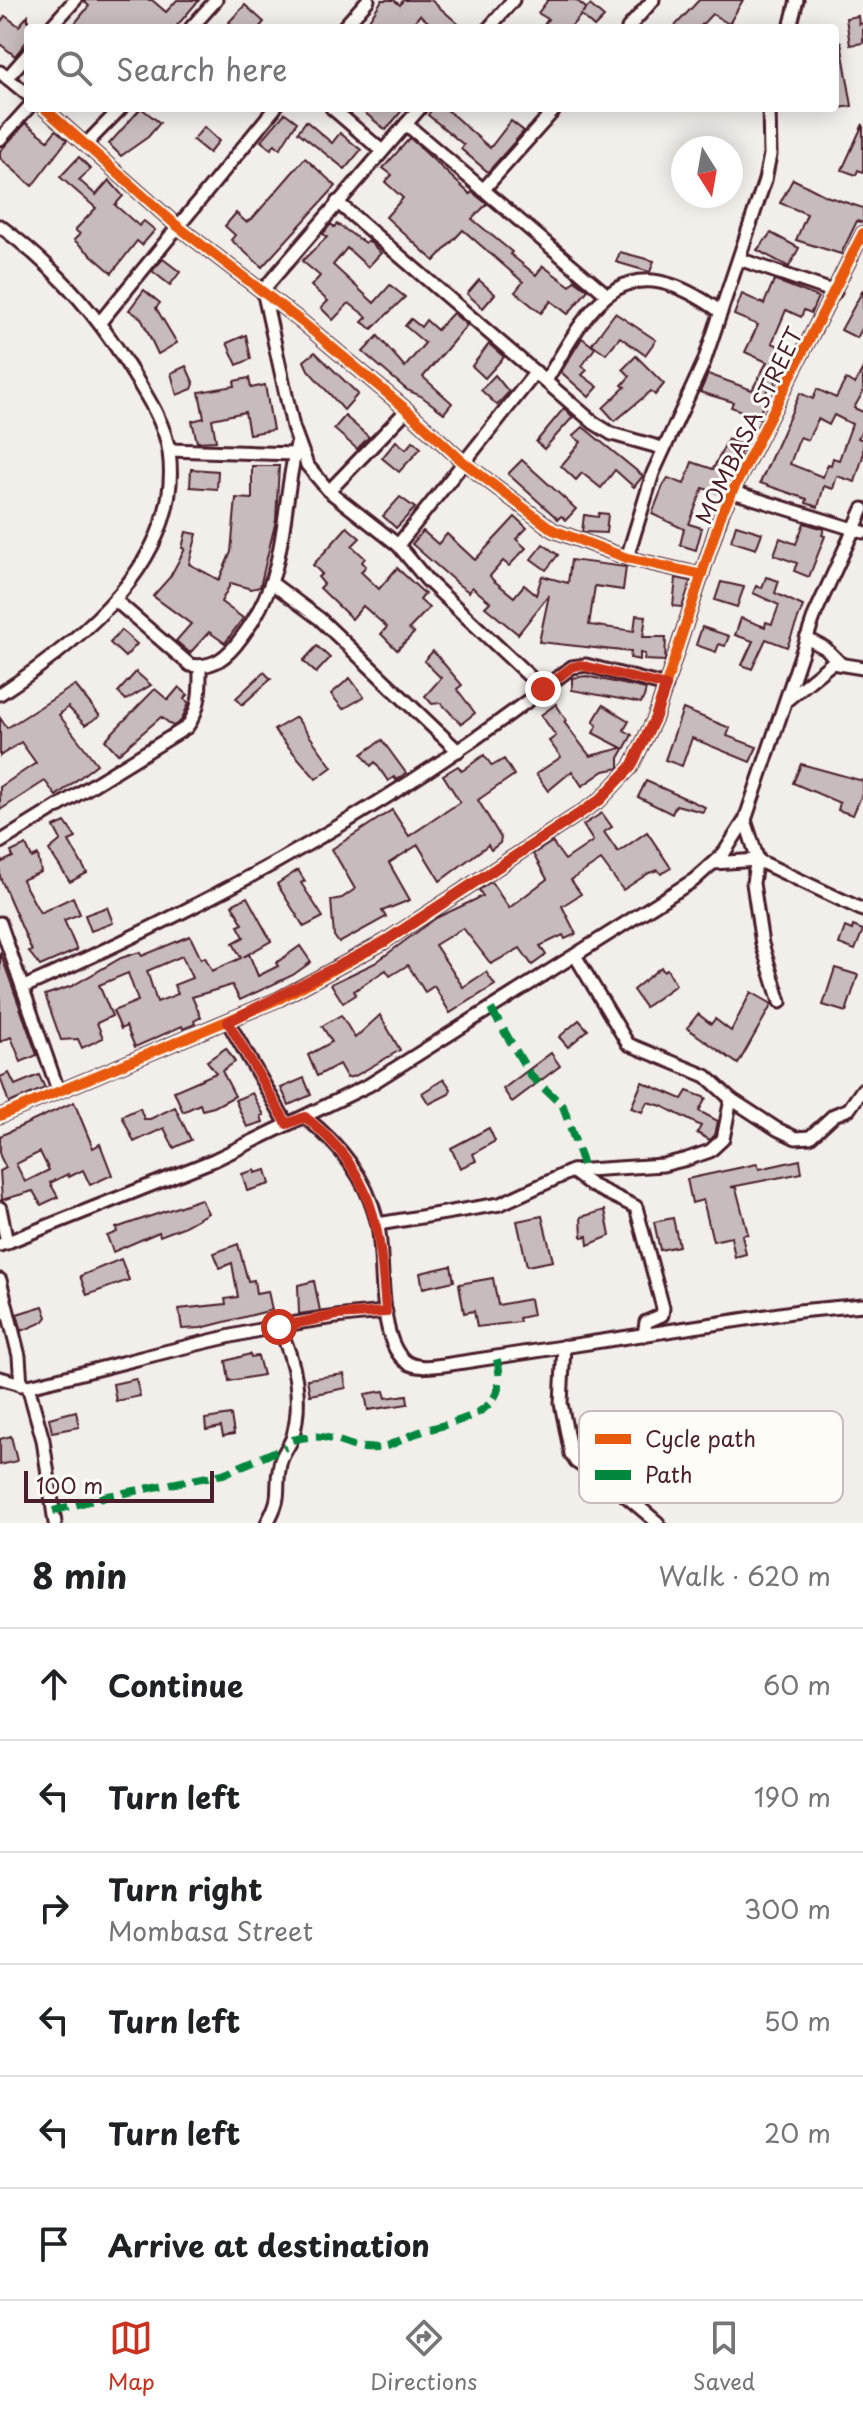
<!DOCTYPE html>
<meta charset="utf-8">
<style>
body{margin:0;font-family:"Playpen Sans",sans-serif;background:#f2f2f2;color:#202124}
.compass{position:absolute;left:671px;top:136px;width:72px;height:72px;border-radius:50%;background:#fff;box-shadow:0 4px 20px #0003;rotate:169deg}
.scale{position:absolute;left:24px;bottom:20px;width:190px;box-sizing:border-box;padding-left:8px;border:4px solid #4a1f2b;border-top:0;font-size:22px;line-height:28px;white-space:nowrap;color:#4a1f2b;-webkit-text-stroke:6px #fdfcf7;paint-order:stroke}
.stop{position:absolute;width:24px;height:24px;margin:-18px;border:6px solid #c8321e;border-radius:50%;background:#fff}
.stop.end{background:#c8321e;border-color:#fff;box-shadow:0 2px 8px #0008}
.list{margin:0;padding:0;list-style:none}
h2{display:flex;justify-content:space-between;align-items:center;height:104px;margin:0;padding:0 32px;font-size:34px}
h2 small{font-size:26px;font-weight:400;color:#757577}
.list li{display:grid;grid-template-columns:52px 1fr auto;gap:24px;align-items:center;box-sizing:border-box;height:112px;padding:0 32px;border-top:2px solid #e0e0e0}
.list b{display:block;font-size:30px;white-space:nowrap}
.list p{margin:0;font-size:26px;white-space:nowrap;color:#757577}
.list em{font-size:26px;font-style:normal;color:#757577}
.icon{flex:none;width:44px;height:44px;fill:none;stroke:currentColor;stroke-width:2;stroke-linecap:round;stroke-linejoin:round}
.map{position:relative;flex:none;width:863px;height:1523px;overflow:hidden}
.search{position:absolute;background:#fff;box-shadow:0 4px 20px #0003;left:24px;right:24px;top:24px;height:88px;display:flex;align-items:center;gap:20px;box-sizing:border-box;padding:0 28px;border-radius:8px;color:#757577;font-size:30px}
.sheet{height:776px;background:#fff}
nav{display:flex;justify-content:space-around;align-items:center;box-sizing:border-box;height:112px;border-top:2px solid #e0e0e0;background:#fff;font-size:22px;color:#757577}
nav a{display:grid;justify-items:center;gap:4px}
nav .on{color:#c8321e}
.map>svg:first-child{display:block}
.building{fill:#c8bbbb;stroke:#4a1f2b;stroke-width:2;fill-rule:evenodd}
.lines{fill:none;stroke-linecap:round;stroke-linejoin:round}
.minor-casing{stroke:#4a1f2b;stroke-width:17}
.minor{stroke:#fdfcf7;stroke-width:11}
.quiet{stroke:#00873e;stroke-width:8;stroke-dasharray:16 8;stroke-linecap:butt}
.cycleway-casing{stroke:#fdfcf7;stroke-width:15}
.cycleway{stroke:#e8590c;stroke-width:10}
.route{stroke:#c8321e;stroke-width:10}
.labels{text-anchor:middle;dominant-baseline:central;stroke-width:6;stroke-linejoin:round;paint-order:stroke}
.street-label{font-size:22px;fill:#4a1f2b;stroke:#fdfcf7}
.key{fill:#fdfcf7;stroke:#c7baba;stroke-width:2}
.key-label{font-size:22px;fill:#4a1f2b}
</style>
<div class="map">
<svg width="863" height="1523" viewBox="0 0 863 1523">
<rect width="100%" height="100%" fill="#f2efeb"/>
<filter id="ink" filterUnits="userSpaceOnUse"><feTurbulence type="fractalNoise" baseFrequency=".0125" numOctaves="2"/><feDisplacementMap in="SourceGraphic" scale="16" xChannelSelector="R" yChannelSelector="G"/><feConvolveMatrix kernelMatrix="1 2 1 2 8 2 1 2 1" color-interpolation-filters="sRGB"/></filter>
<g filter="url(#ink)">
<g class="building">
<polygon points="83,0 152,0 166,12 177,0 199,0 175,28 71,28 89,6"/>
<polygon points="382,0 394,0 400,5 403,0 431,0 463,28 435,28 420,15 409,28 364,28"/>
<polygon points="548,0 576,0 586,8 582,13 590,5 604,17 594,27 581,15 570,28 542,28 548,19 538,13"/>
<polygon points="699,0 743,0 729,24 712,14 699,28 673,28"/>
<polygon points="245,5 264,22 259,28 235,28 229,22"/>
<polygon points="28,15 28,40 15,56 0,44 0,23 5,16 19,26"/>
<polygon points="858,16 859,24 863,23 863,43 850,45 846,18"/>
<polygon points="835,42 841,42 852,106 839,108"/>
<polygon points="141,108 160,123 148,137 121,156 109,144"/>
<polygon points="359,108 404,108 386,130"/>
<polygon points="433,108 445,108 490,148 511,121 524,131 488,172 461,149 464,145 428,115"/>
<polygon points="285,113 297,122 280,149 275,144 271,149 261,141"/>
<polygon points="306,121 332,143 340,133 361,150 345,169 298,132"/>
<polygon points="26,123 48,140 56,130 67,140 32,186 0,158 0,151"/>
<polygon points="863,124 863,172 858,170 856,175 842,170"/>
<polygon points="204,127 219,141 209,153 193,140"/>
<polygon points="410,138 470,194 472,192 487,204 472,219 512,252 510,254 536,275 543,266 570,286 575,280 588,290 568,314 551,301 541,313 515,292 523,282 463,230 434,261 386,217 403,198 385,182 392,175 383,168"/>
<polygon points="79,157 91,169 79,180 96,195 109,180 123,196 115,205 139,226 144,221 155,230 142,245 137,241 112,273 74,240 80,234 75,230 96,208 60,177"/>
<polygon points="305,158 336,186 262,267 231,240 235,235 225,226 236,213 246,222 252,219"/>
<polygon points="793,179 826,196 863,208 863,223 857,221 841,254 796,240 807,214 780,203"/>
<polygon points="331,224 334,227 337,224 365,243 368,240 381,253 368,267 347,248 333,265 374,303 390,285 405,297 372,329 362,322 367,317 349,303 333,320 321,308 328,301 311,286 320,276 302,261 327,237 323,234"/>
<polygon points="771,233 799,248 789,267 757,250"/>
<polygon points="620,252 654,261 650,272 616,262"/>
<polygon points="163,259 180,272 170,285 152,271"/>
<polygon points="479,280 495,294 483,308 467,294"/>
<polygon points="774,280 818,297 811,313 804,310 801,317 786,310 772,343 786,349 787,354 773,388 768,386 759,418 731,407 733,402 700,392 708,374 752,390 767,362 745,352 758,325 734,315 742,294 764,304"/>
<polygon points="144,290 160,303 156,308 177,343 158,354 141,318 129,310"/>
<polygon points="863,290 863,327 857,338 841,330"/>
<polygon points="453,313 467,325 423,377 452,403 444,413 421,396 407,390 363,352 378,336 405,367 425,343 405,326 411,319 421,327 426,320 437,330"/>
<polygon points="615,313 656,340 645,355 620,337 606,354 592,344"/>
<polygon points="246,335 251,359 237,365 227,343"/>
<polygon points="582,338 595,348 582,366 587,370 582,375 598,387 589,397 561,372"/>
<polygon points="489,344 504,357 485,378 472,366"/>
<polygon points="315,352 358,394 344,410 308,370 304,361"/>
<polygon points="636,356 664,384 655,395 651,391 615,421 603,408 625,387 622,385 630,376 623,369"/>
<polygon points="186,366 194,384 192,389 177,395 171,373"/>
<path d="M863 368V392L854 408 863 412V429L858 438 863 440V456L855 482 837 476 833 489 824 486 818 507 806 503 807 499 760 483 800 393 813 399 817 389 836 398 846 379 855 384ZM834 415 852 424 839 460 833 458 831 465 828 464 823 477 790 464 800 437 808 440 818 419 829 425Z"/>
<polygon points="495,375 509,392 497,405 481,390"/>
<polygon points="249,378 251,388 265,385 273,430 249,434 245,412 212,419 216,441 197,442 192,421 204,418 199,392 235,386 234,381"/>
<polygon points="564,408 573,417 544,449 536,442"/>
<polygon points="345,416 369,437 357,449 334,429"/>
<polygon points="583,427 643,476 634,487 615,470 601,488 582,473 576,480 561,466 581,442 573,436"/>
<polygon points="728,439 742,445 739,457 721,494 703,488 689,524 702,528 696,550 680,545 684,529 652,514 663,486 668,478 684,484 692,462 713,469"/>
<polygon points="396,441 406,449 413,441 421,448 399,472 382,458"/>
<polygon points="522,460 576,509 566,520 561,516 558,519 508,474"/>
<polygon points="252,466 279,466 276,520 260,587 251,589 231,583 221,602 243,618 225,643 209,632 190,653 176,641 191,624 153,596 170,577 185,549 182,548 186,532 197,534 189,564 219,580 231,552 236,498 252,499"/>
<polygon points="191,469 218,471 217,489 190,487"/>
<polygon points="400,497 415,508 396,528 383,516"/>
<polygon points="599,513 608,514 606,533 582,532 584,515 598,517"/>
<polygon points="515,517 527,528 516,539 526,548 509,566 503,561 490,576 493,580 514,597 524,585 536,595 542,576 568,583 571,560 626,567 623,590 595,586 589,625 634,631 636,615 646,616 643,637 666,637 665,661 644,660 645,654 640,653 640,660 630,658 631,652 539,642 549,595 518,634 485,607 490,602 472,587 469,592 459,585 412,544 423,531 438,544 447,534 475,560"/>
<polygon points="804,523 824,529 822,535 825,536 809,577 794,571 797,563 774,555 780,538 796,544"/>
<polygon points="736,525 762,533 756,549 731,541"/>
<polygon points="347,527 360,538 352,546 365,558 362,562 366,566 361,572 379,589 397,568 425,594 420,600 429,608 409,629 414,633 397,650 381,634 387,627 363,606 352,619 320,588 324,584 318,577 322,574 313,565"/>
<polygon points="543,544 558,555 546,570 531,559"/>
<polygon points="766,577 779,581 775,593 803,606 787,647 766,639 752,669 742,665 753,641 735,635 741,618 765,627 766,622 772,624 779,605 753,593 756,586 762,588"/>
<polygon points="676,578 691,581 682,607 673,606"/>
<polygon points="721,582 744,587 737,607 715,600"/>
<polygon points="702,627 729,636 725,646 719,644 716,652 696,645"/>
<polygon points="121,630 137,644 125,657 110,643"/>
<polygon points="317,646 330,658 316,673 303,661"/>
<polygon points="433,651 462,685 457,689 475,713 461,724 441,703 432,704 425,696 441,678 424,661"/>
<polygon points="136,672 151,685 126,700 118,692"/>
<polygon points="264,672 271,679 242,705 236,698"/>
<polygon points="586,676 646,689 644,697 641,703 572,690 572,678"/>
<polygon points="350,678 364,697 343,709 331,694"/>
<polygon points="75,685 100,716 85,725 68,707 59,715 97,764 56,796 45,781 0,810 0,787 36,763 21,742 0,756 0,718 7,728"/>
<polygon points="179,687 188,695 184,699 189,703 181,721 173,726 161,717 118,754 105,740 155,689 168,700"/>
<polygon points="556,704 566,720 564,722 590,756 622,748 593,733 597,725 593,722 603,705 629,721 624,730 632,735 619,758 619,768 604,771 582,786 572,771 548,791 536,774 561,757 549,741 556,736 541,715"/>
<polygon points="683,709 730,728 727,736 757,747 750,762 692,738 682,766 665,760"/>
<polygon points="296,717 332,767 316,779 274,730"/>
<polygon points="382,740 406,773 396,780 394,777 388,781 375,762 371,766 362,754"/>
<polygon points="484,755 492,766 504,759 514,775 478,800 501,838 500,843 491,850 488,845 440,881 418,845 389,863 410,900 382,911 386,917 339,943 334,936 331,900 342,898 355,889 332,849 392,810 409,836 460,802 443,775 458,766 462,771"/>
<polygon points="801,764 863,781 863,792 853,815 838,810 840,803 793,783"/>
<polygon points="646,781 705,807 703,812 676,805 672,814 638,797"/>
<polygon points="602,813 612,827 604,832 618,852 647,832 671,868 661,874 658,870 649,873 623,890 601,860 571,880 581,894 562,906 576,934 565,939 563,935 540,946 546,955 532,965 520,948 491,964 463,928 435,945 463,987 486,972 495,985 450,1013 434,986 425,992 408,965 390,976 386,970 354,991 356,995 343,1003 331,984 375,963 436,918 483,896 479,890 489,883 492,883 509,908 547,879 533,854 552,842 565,860 593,841 583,825"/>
<polygon points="65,822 76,838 69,841 87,873 70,882 49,850 61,840 54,827"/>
<polygon points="26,845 32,858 38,855 41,872 22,880 40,913 73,897 80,914 64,920 77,950 40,966 29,952 32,951 0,877 0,863 13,857 11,852"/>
<polygon points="298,870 305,881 301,883 323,917 304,927 277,884"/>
<path d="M247 897 271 941 243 957 249 954 258 976 278 966 276 963 300 946 311 962 293 975 240 1000 232 985 192 997 201 1017 194 1021 195 1024 183 1029 182 1026 135 1047 126 1026 121 1029 113 1011 138 1001 128 973 99 985 112 1016 97 1023 103 1038 82 1048 78 1039 61 1040 45 995 72 986 121 958 140 952 142 956 190 936 201 959 205 957 212 971 241 958 233 943 244 937 238 926 243 924 232 905ZM182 956 192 978 174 985 178 994 157 1002 147 971Z"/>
<polygon points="107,907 113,923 91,931 85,915"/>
<polygon points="853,926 863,930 855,950 839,944 845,927 852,930"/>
<polygon points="0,952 37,1055 21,1062 11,1037 0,1042"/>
<polygon points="661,967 663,971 667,969 676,985 645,1007 633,990"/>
<polygon points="835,968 858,975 846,1012 823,1005"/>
<polygon points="751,992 772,1004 738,1064 687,1028 698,1014 711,1024 715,1019 731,1031"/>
<polygon points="341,1015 355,1038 380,1015 400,1050 355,1076 347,1078 339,1064 317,1076 308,1055 332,1042 322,1026"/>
<polygon points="579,1020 588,1030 568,1047 559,1037"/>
<polygon points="226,1048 235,1062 222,1071 235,1096 214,1107 202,1110 200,1104 183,1112 174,1091 216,1073 207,1061"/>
<polygon points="551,1053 560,1066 512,1102 503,1089"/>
<polygon points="9,1073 15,1085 39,1075 45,1088 9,1103 0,1077"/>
<polygon points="304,1078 311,1095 289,1105 281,1088"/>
<polygon points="444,1079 451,1089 449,1094 429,1104 422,1093"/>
<polygon points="642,1082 682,1099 687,1091 706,1098 699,1111 718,1121 715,1135 710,1140 697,1133 701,1126 662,1106 647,1102 642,1112 631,1108"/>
<polygon points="252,1093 264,1115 261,1116 263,1122 247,1127 235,1100"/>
<path d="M74 1102 93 1148 100 1144 112 1175 90 1185 83 1170 69 1177 68 1174 50 1183 58 1197 41 1205 33 1191 2 1200 0 1171 6 1168 0 1156V1136ZM40 1152 49 1170 25 1182 16 1164Z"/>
<polygon points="175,1107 191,1140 174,1148 164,1128 134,1142 122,1116 140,1108 144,1119 150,1119"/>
<polygon points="489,1128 495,1141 473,1154 476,1161 460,1168 451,1148"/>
<polygon points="800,1160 802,1173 731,1187 736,1188 748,1234 742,1235 746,1254 735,1257 731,1237 713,1241 703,1200 692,1203 687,1179 757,1164 759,1169"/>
<polygon points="255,1170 255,1173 266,1170 270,1184 247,1191 242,1174"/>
<polygon points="201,1199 208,1213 183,1227 160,1236 159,1232 113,1252 107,1236 117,1232 116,1228"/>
<polygon points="605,1210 610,1236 588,1245 587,1236 582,1237 581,1217"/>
<polygon points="542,1216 553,1261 527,1266 517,1221"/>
<polygon points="673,1218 679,1246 660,1250 654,1222"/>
<polygon points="238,1244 248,1281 254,1280 256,1293 268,1291 272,1310 201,1328 182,1329 179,1309 226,1304 225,1299 238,1297 232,1263 220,1268 214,1253"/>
<polygon points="121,1259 129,1280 87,1295 80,1276"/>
<polygon points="451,1266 454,1281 423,1288 420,1273"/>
<polygon points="493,1278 498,1305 530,1299 533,1315 519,1318 520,1322 477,1327 474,1311 464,1313 459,1284"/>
<polygon points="314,1281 320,1311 299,1314 298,1285"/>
<polygon points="43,1306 47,1317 43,1322 22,1331 17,1314"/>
<polygon points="250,1354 251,1357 258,1356 263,1375 229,1381 226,1361"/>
<polygon points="344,1374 346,1388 310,1395 307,1379"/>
<polygon points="136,1379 140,1396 116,1401 113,1384"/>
<polygon points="384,1391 386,1398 407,1395 408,1404 368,1410 365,1394"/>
<polygon points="76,1411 79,1427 52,1432 49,1418"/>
<polygon points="231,1415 234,1434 223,1436 221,1427 206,1430 205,1419"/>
<polygon points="11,1436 17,1461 0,1465 0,1439"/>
</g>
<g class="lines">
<defs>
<g id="minor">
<polyline points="50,28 75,0"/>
<polyline points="191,28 216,0"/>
<polyline points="343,28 368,0"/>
<polyline points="489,28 513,0"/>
<polyline points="628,28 653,0"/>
<polyline points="790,28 797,0"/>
<polyline points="0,72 28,95"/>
<polyline points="7,78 28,54"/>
<polyline points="44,108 176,225 302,322 407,410 462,461 553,530 627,558 702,575"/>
<polyline points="332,108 382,151"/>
<polyline points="420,108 263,290 293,427 307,465 329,491 398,545 427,580 543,689"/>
<polyline points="406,124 606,294"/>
<polyline points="0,139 28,108"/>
<polyline points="86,144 121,108"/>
<polyline points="483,190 556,108"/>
<polyline points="337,202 594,423 612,434 662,448"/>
<path d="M0 226C51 264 94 310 127 364 143 390 165 422 169 452 184 559 79 642 0 694"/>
<polyline points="739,259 835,292"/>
<polyline points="101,321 275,108"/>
<path d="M546 381C594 298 625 243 721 312"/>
<polyline points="169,450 295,454"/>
<polyline points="329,491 407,410"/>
<polyline points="733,492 863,532"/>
<polyline points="398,545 536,372"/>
<polyline points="627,558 653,473 704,362 765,180 770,155 769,108"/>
<polyline points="273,584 320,619 458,751"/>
<path d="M115 600 190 665C214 669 228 656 241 638 290 574 279 518 297 444"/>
<polyline points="806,638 825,648 840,663"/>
<polyline points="788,699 832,663 863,668"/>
<polyline points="745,820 757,857 753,883 762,944 780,1002"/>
<path d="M0 842 187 727C201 707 200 690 200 667"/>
<polyline points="714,863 757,860 863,910"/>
<polyline points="0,923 58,1090"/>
<polyline points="576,957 628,1044 706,1076 731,1099 777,1129 796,1138 810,1137 834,1115 849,1109 863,1089"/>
<path d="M24 987C218 901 404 799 572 667L586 665 666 686"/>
<polyline points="228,1022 287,1124"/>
<polyline points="0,1116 279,999 384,942 600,800 631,767 655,718 722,512 863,233"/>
<path d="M305 1117C340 1145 366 1177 377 1221 386 1256 375 1343 408 1363 419 1369 432 1366 444 1365L799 1311 863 1305"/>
<polyline points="572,1171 591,1185 636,1207 663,1308 662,1315 646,1322 644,1335"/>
<polyline points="0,1208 7,1243"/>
<polyline points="378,1224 500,1204 572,1171 663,1165 687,1159 710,1151 723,1139 731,1099"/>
<polyline points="0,1245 214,1160 369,1085 694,880 724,853 745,820 815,614 863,509"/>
<polyline points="0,1280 19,1356 21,1385"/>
<polyline points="564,1346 561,1403 571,1454 576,1462 613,1485 658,1523"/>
<path d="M0 1378 28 1386C146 1359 265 1320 386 1312"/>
<polyline points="28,1386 43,1440 55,1523"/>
<path d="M267 1523C284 1492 274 1493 280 1464 282 1453 290 1446 293 1436 303 1397 295 1362 279 1327"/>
</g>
</defs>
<use href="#minor" class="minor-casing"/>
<use href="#minor" class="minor"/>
<g class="quiet">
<polyline points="491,1009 531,1076 563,1106 584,1168"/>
<path d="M292 1440C336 1428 341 1451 376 1448 391 1447 403 1438 417 1433 458 1419 514 1417 496 1356"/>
<polyline points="53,1511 103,1497 223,1474 286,1447"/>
</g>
<defs>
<g id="cycleway">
<polyline points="44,108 176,225 302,322 407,410 462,461 553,530 627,558 702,575"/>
<polyline points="0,1116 279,999 384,942 600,800 631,767 655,718 722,512 863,233"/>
</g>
</defs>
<use href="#cycleway" class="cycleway-casing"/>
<use href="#cycleway" class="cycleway"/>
</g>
</g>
<g class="lines" filter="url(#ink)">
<path class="route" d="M279 1327 337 1315 386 1312C380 1227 375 1173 305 1117L287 1124 228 1022 384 942 600 800 631 767 655 718 666 686 580 665 572 667 543 689"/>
</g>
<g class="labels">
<g class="street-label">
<text transform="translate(748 425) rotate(-64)">MOMBASA STREET</text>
</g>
</g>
<rect x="579" y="1411" width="264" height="92" rx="12" class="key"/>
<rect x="595" y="1434" width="36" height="10" fill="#e8590c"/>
<rect x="595" y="1470" width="36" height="10" fill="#00873e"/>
<g class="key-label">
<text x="645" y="1447">Cycle path</text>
<text x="645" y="1483">Path</text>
</g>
</svg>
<svg class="compass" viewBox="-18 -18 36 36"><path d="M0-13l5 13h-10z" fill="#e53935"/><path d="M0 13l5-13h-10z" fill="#757577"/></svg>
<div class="scale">100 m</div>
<div class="stop" style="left:279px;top:1327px"></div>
<div class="stop end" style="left:543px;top:689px"></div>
<div class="search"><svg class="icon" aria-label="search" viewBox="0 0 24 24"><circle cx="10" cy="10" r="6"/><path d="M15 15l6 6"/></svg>Search here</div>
</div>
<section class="sheet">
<h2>8 min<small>Walk · 620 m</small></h2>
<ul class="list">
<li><svg class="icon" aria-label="ahead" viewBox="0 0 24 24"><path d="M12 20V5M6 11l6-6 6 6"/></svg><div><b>Continue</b></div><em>60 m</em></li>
<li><svg class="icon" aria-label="left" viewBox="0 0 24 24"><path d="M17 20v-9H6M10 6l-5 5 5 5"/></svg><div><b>Turn left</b></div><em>190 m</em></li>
<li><svg class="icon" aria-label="right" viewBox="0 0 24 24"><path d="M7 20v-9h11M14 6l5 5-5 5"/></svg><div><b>Turn right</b><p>Mombasa Street</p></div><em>300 m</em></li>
<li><svg class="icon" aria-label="left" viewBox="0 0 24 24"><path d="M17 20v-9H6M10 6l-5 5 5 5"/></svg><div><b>Turn left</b></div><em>50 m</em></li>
<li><svg class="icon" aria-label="left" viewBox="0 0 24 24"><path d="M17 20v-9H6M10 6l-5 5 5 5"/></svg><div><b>Turn left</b></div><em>20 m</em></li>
<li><svg class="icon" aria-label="arrive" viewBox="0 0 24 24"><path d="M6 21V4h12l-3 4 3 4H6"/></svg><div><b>Arrive at destination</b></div></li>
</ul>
</section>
<nav>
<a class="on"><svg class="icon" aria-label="map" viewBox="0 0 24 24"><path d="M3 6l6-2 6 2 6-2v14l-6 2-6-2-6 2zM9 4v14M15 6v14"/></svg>Map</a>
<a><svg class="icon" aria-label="directions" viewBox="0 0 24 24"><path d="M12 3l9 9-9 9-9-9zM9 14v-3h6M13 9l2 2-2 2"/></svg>Directions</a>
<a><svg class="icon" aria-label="saved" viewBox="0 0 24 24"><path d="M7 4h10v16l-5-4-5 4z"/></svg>Saved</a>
</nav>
